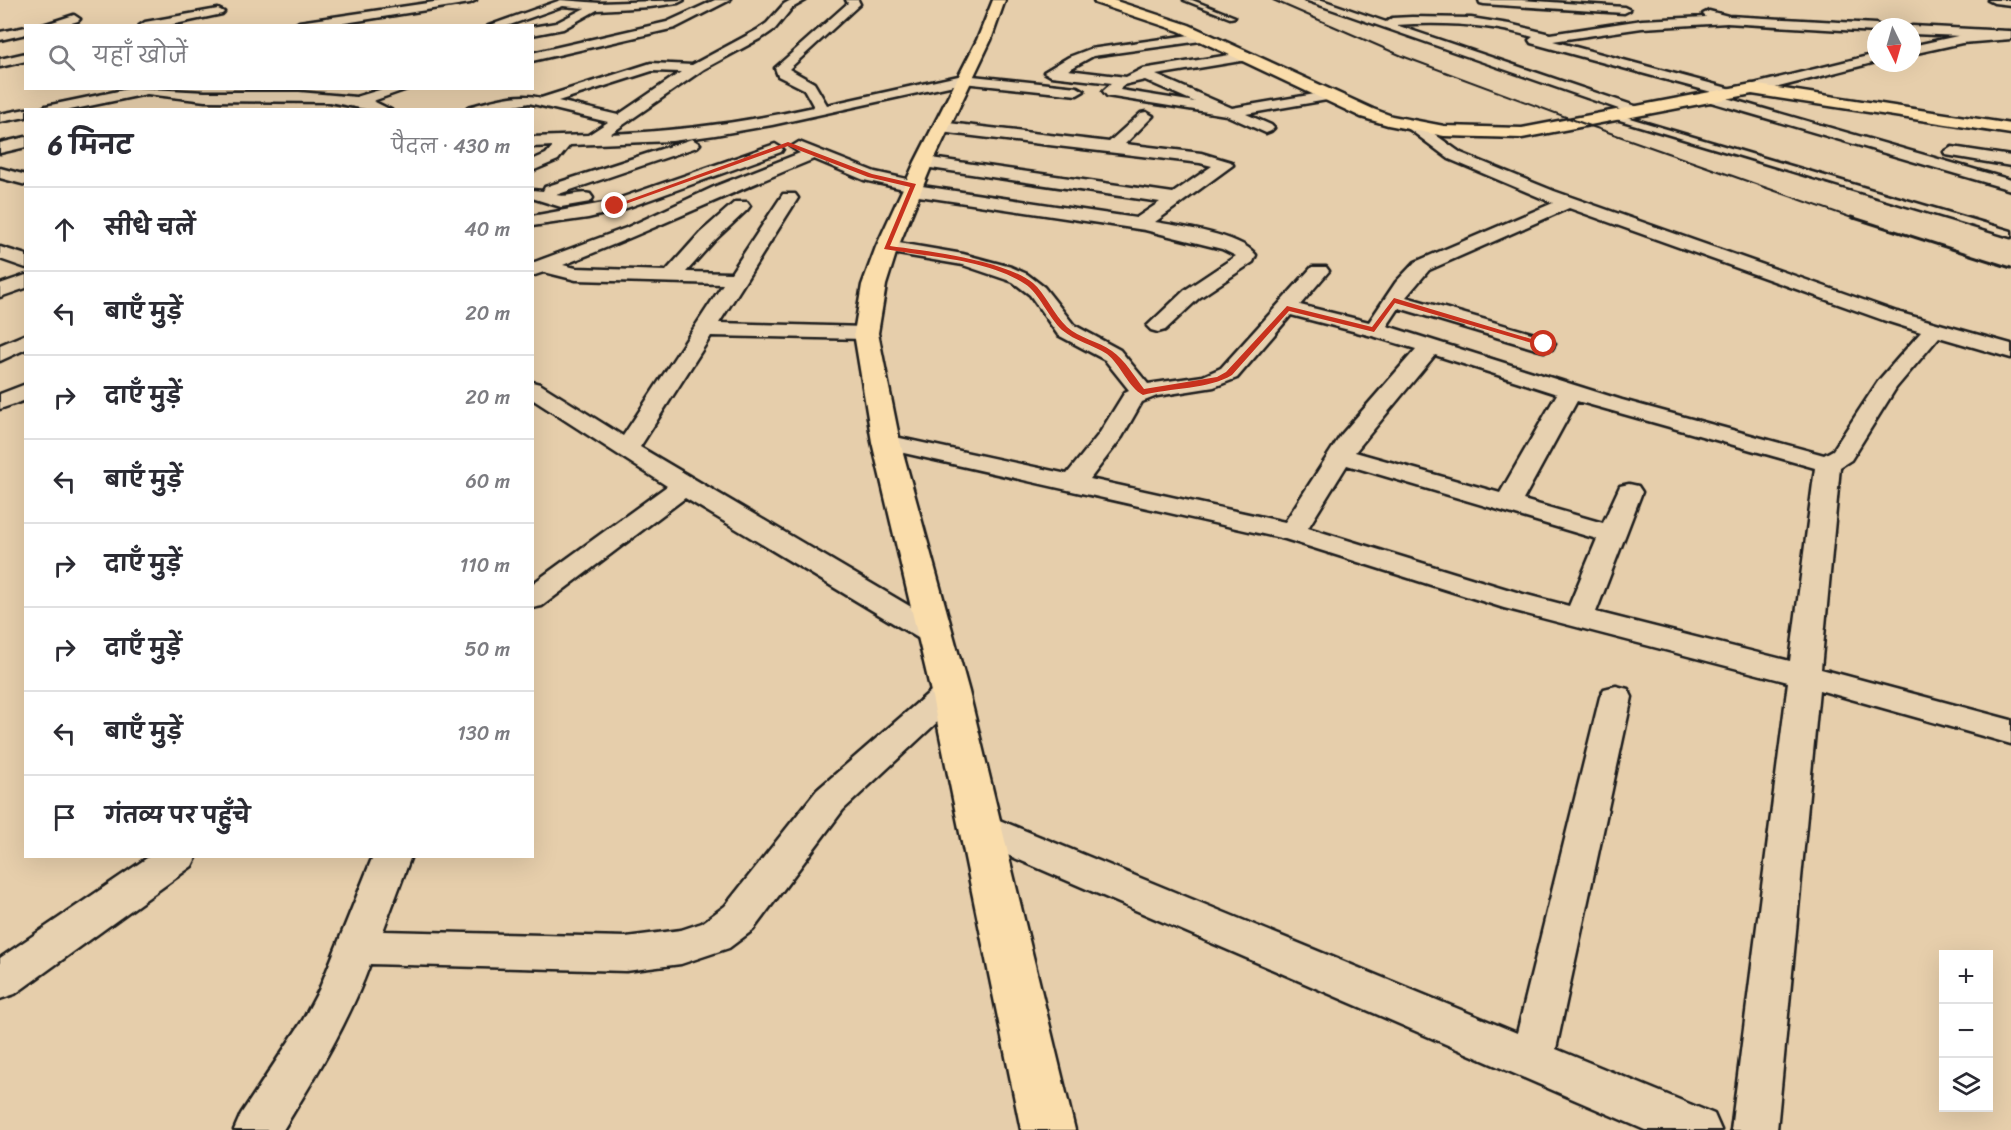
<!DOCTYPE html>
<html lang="hi">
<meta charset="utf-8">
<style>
body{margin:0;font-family:Sriracha,"Playpen Sans Deva",sans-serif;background:#f7f7f7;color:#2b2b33}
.controls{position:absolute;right:18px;bottom:18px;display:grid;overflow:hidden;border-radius:0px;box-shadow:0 6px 24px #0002}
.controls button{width:54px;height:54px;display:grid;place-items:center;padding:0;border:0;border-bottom:2px solid #e1e1e2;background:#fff;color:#2b2b33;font:30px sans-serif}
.compass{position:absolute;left:1867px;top:18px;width:54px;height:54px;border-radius:50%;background:#fff;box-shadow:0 6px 24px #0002;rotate:175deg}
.stop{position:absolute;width:18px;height:18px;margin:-14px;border:4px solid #c8321e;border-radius:50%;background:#fff}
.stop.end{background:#c8321e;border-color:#fff;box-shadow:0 2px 6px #0008}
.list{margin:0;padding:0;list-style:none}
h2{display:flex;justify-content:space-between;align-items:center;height:78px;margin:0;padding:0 24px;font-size:26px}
h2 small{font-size:20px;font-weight:400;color:#7c7c81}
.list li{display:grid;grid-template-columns:39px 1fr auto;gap:18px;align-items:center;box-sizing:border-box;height:84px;padding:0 24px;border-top:2px solid #e1e1e2}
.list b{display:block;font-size:22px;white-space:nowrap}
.list em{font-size:20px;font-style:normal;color:#7c7c81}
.icon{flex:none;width:33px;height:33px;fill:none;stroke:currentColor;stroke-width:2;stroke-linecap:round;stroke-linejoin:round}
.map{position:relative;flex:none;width:2011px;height:1130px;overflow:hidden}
.search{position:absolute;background:#fff;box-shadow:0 6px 24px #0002;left:24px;top:24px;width:510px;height:66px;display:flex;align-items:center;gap:15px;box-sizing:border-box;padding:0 21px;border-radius:0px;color:#7c7c81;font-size:22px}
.panel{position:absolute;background:#fff;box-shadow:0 6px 24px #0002;left:24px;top:108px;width:510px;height:750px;border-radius:0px}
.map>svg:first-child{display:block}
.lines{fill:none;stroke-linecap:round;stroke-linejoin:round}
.service-casing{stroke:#1c1c1c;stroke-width:5}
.minor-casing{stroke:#1c1c1c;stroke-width:5}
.tertiary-casing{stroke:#1c1c1c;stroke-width:5}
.primary-casing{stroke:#1c1c1c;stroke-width:5}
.service{fill:#e7d1b0;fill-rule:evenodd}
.minor{fill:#e7d1b0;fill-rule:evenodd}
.tertiary{fill:#e7d1b0;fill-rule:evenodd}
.primary{fill:#faddab;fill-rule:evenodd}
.rail-far1{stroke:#1c1c1c;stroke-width:2}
.rail{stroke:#1c1c1c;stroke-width:3}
.route{fill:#c8321e}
</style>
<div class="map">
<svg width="2011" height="1130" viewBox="0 0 2011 1130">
<rect width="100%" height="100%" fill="#e6ceab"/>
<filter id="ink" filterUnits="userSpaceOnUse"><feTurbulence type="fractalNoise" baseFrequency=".0167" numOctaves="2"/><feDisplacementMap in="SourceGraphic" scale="12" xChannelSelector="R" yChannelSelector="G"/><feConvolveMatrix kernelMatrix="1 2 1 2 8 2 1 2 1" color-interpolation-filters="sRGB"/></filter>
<g filter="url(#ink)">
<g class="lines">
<defs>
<g id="service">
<polygon points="1184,0 1192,0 1235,17 1230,18"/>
<polygon points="1616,114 2011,231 2011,237 1613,118 1612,116"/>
</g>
<g id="minor">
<polygon points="448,0 476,0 470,3 326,26 293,26 299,22"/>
<polygon points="561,0 600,3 684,0 678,3 650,7 597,10 563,29 532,35 532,27 556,23 585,8 563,6 507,26 488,26"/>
<polygon points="715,0 730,0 675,28 532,61 532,53 667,22"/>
<path d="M791 0H806L792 8 775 29 765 36 704 69 610 134C679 131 746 122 814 107L804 89 778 76 775 68 848 3 846 0H858L860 4 789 69 814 83 827 105 963 75 1077 87 1084 91 1077 95 963 83 772 125 715 135 672 141 570 145 558 160 532 171V160L546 154 553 146 532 147V137L588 135 608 122 529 103 493 110H466L468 107C492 101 517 92 541 98L651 63 692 65 757 30 767 23 784 4ZM652 71 681 72 618 115 558 101Z"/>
<path d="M1305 0H1322L1386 22 1392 18 1412 17 1471 18 1509 24 1550 34 1642 20 1706 17 1703 14 1709 11 1728 16 1876 24 1881 27H1876V32L1727 23 1642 28 1553 41 1735 90 1737 93 1730 97 1531 43 1529 40 1533 37C1489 24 1442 22 1396 25L1641 108 1643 111 1636 115Z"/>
<polygon points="1479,0 1521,0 1624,7 1630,10 1624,13 1484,4 1480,3"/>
<polygon points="1988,0 2011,0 2011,5 1994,3"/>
<polygon points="218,9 224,12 222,14 166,26 139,26 145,22"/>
<polygon points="74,15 80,19 78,21 62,26 40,26"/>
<polygon points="1912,26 2008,31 2011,32 2011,38 1912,34 1912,27 1910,27"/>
<polygon points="26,27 26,34 0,40 0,32"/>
<path d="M1204 33 1208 34V40L1093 56 1068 70 1126 77 1142 69 1242 53 1247 54 1248 57 1247 60 1156 75 1232 108 1327 92 1334 96 1327 100 1246 114 1271 125 1274 128 1271 131 1266 133 1226 115 1107 96 1103 91 1112 83 1051 76 1044 72 1069 57 1090 49ZM1145 80 1195 102 1120 90 1123 85Z"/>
<polygon points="26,53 26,61 0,67 0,59"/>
<polygon points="133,88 205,92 299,92 356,97 386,88 410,88 373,101 391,110 371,110 329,102 205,101 147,94 70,110 39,110 46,106"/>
<polygon points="1709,93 2011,180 2011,190 1704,100 1702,97"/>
<polygon points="26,109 30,110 26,110 26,117 0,122 0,114"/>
<path d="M1146 112 1153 116 1125 144 1201 153 1231 162 1233 165 1155 222C1179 226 1242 235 1256 255L1253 262 1199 298 1165 330 1158 332 1151 330 1147 326 1185 290 1236 256 1222 249 1145 230 912 195 906 194 904 189 864 180 814 159C730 193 648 232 563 265L576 268 666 271 700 233 735 202H747L750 206 747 210 714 241 686 272 731 273 783 194H795L798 198 719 323 866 327 874 328 877 333 874 338 866 339 711 336 640 447 945 627 949 634 945 641 934 644 923 641 685 498 542 606 532 608V584L667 486 532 399V382L540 384 623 436 723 284 576 280 544 272 532 276V263L626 228 716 186 800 153 791 147 799 142 875 172 920 182 922 186 1136 218 1160 202 924 167 916 162 924 157 1173 193 1212 166 1200 163 940 132 932 127 940 122 1109 142 1141 113Z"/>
<path d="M1414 122 1419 123 1461 153 1554 191 1897 312 2011 344V358L1939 337 1896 388 1851 460 1840 467 1821 669 2011 720V744L1819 690 1777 1130H1731L1788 682 1504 608 1285 539 886 449 877 447 874 442 877 437 886 435 1067 474 1099 434 1125 392 1129 390 1105 360 1058 335 1030 295 1013 282 963 265 880 251 878 247 880 243 887 241 963 254 1011 267 1027 274 1044 287 1074 325 1120 350 1148 384 1203 376 1221 368 1312 267H1326L1329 271 1300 305 1369 322 1396 282 1415 262 1553 203 1449 159 1409 129 1407 126 1409 123ZM1569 208 1883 320 1921 332 1879 380 1833 450 1824 455 1622 400 1387 326 1399 308 1536 349 1544 351 1552 349 1555 344 1552 339 1406 297 1429 270ZM1291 315 1376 337 1416 349 1341 435 1285 522 1090 479 1122 437 1142 402 1157 396 1214 387 1237 378ZM1435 355 1557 394 1500 493 1355 452ZM1577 401 1815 468 1790 661 1596 612 1642 492 1638 486 1629 484 1620 486 1603 523 1523 500ZM1347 465 1597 539 1569 606 1523 594 1308 528Z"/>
<polygon points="26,137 26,147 0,153 0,143"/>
<path d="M692 139 700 144 697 147 556 195C567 198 579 191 590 194L593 198 590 202 561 207 532 198V190L543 191 545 187Z"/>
<polygon points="775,144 783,149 781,152 621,210 588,218 532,226 532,216 609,202"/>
<polygon points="1952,147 2011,156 2011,166 1946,155 1944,152"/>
<polygon points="0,168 26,175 26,185 0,178"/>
<polygon points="0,247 26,255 26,268 0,259"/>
<polygon points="26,275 26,288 0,297 0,284"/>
<polygon points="26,334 26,349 0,361 0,345"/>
<polygon points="26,384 26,400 0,409 0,394"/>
<path d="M950 681 961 684 966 692 961 700 843 810 753 930 729 948 681 964 626 971 370 964C348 1024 316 1076 283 1130H234L241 1114 303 1020 319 990 373 856H411L383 931 626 937 681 930 702 923 725 906 817 790 939 684Z"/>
<polygon points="1616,686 1628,689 1632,697 1556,1049 1714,1114 1721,1130 1645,1130 966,837 961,827 966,817 979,813 992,817 1517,1033 1600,697 1604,689"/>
<polygon points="150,856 197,856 192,866 15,994 0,999 0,958"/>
</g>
<g id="tertiary">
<polygon points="2011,31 2011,39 1962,43 1912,54 1912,46 1962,35"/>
<polygon points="1876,54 1876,62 1752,94 1744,89 1746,86"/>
</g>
<g id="primary">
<polygon points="993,0 1005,0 991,40 933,162 898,247 886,285 878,333 900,442 969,692 1075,1130 1021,1130 931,692 872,442 854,333 862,285 876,247 915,162 977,40"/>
<polygon points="1094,0 1113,0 1189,25 1373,109 1392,116 1444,126 1522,128 1752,84 2011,124 2011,134 1752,94 1522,138 1444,136 1388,125 1361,117 1179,31 1095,3"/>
</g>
</defs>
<use href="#service" class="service-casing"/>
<use href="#minor" class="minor-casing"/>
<use href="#tertiary" class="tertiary-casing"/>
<use href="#primary" class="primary-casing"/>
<use href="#service" class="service"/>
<use href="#minor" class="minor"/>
<use href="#tertiary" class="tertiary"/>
<use href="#primary" class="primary"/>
<polyline class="rail-far1" points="1273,0 1402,56 1582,123 1855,219"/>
<polyline class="rail" points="1851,217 2011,268"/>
</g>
</g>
<path class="route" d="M788 142 872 174 916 184 890 246C927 251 1004 260 1033 283 1045 293 1054 315 1067 327 1079 338 1098 341 1112 351 1125 360 1134 376 1144 389L1217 377 1226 372 1287 306 1372 327 1394 298 1548 344 1542 346 1395 303 1374 332 1289 311 1232 375C1210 389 1169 388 1143 395 1128 387 1121 365 1107 354 1093 345 1075 341 1062 330 1049 318 1039 293 1025 284 987 259 928 257 884 249L910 187 868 177 788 146 617 207 612 206Z"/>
</svg>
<div class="controls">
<button>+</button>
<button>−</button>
<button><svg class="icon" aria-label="layers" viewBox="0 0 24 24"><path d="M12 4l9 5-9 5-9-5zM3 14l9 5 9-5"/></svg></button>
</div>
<svg class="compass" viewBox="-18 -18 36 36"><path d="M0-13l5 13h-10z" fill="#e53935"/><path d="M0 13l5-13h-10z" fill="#7c7c81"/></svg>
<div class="stop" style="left:1544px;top:344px"></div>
<div class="stop end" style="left:615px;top:206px"></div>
<div class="search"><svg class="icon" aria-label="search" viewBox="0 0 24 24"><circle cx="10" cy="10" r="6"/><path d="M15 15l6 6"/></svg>यहाँ खोजें</div>
<section class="panel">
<h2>6 मिनट<small>पैदल · 430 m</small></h2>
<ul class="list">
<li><svg class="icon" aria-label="ahead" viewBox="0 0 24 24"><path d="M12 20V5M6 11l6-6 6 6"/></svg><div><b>सीधे चलें</b></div><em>40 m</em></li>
<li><svg class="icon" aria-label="left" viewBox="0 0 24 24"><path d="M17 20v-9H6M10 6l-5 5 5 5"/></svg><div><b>बाएँ मुड़ें</b></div><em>20 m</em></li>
<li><svg class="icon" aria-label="right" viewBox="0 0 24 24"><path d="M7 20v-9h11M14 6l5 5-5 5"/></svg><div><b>दाएँ मुड़ें</b></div><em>20 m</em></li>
<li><svg class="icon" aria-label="left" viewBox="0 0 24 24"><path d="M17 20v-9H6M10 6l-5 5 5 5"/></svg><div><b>बाएँ मुड़ें</b></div><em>60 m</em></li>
<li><svg class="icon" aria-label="right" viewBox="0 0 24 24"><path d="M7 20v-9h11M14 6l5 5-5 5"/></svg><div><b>दाएँ मुड़ें</b></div><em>110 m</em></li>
<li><svg class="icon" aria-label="right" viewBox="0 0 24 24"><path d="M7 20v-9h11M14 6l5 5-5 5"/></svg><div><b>दाएँ मुड़ें</b></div><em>50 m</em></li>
<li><svg class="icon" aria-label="left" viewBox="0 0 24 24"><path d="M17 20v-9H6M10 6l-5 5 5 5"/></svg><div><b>बाएँ मुड़ें</b></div><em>130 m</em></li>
<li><svg class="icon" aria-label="arrive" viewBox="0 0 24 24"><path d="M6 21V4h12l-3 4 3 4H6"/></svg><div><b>गंतव्य पर पहुँचे</b></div></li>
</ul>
</section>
</div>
